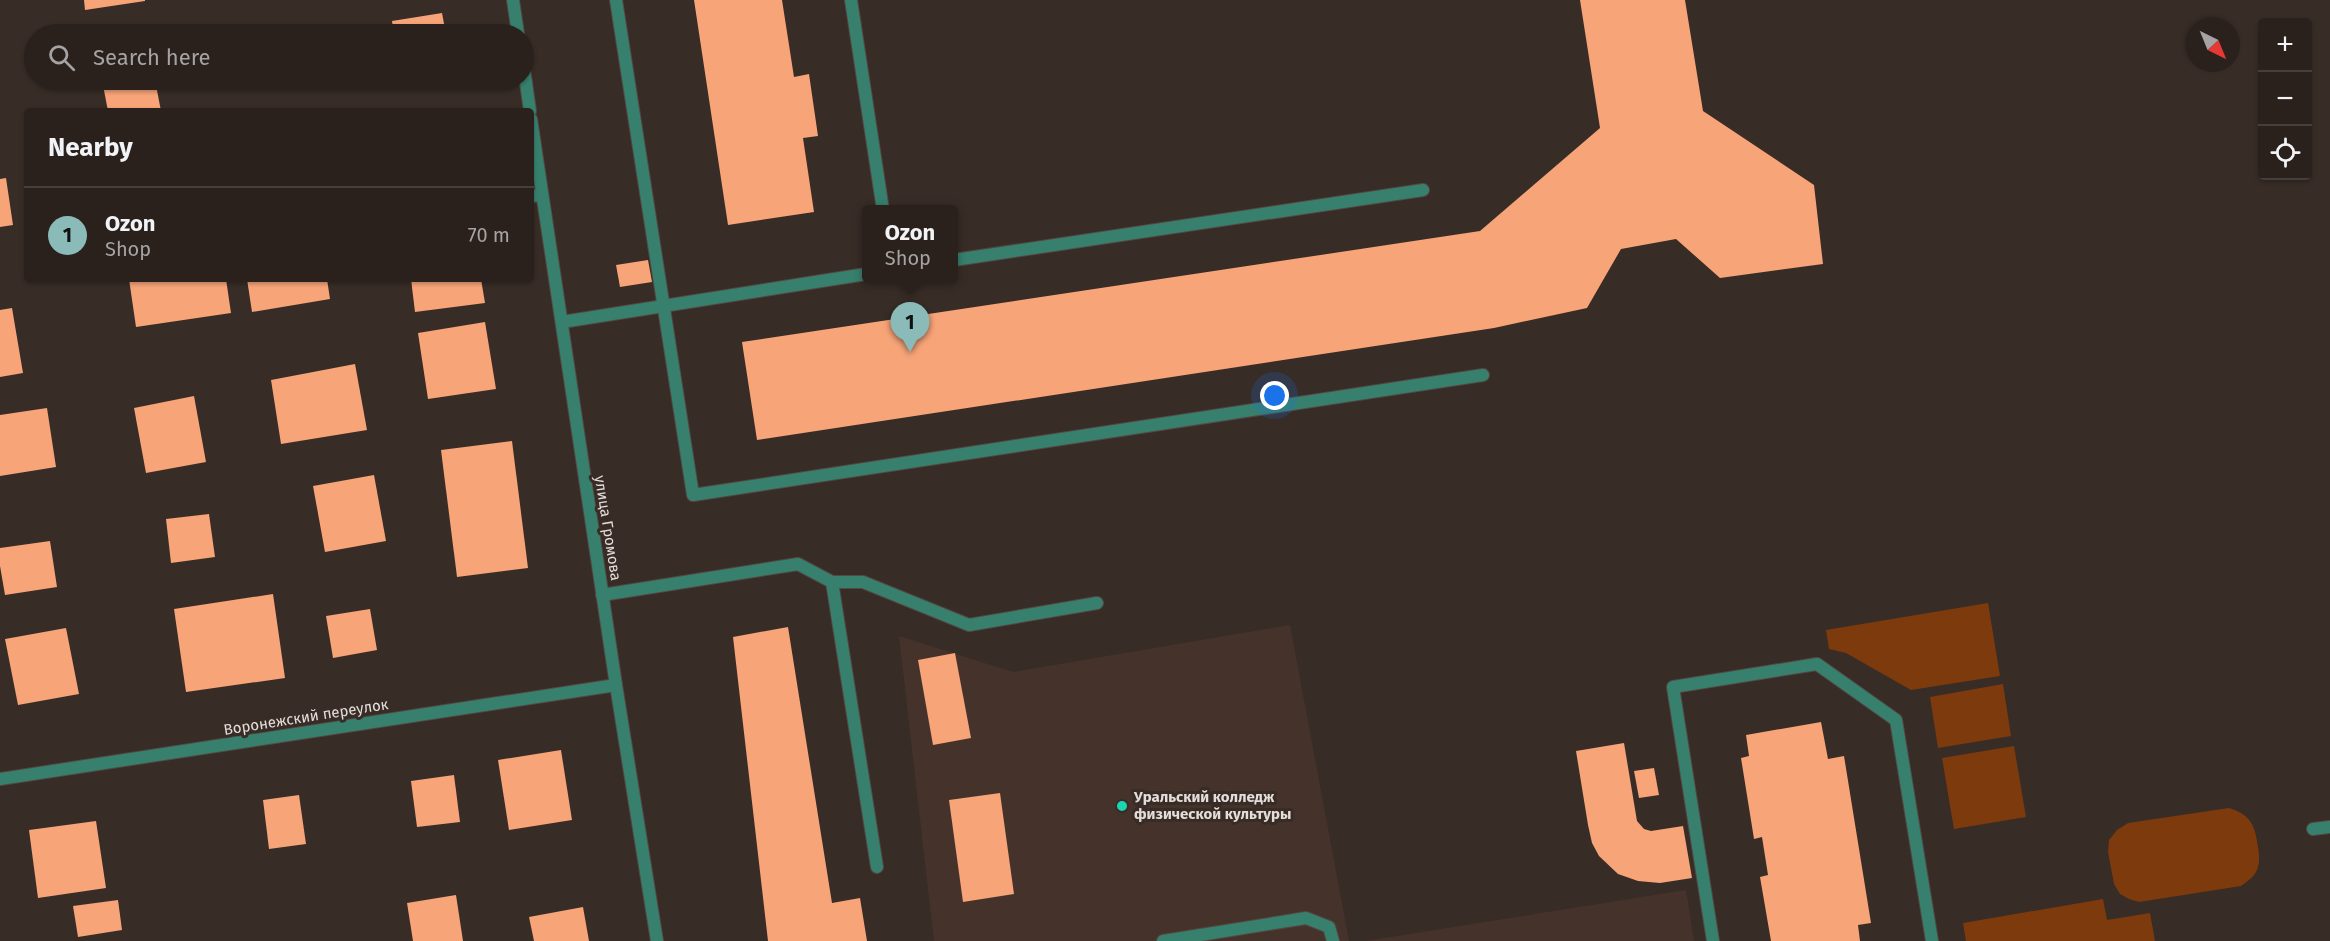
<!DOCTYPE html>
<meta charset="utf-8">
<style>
body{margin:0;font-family:"Fira Sans",sans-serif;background:#322925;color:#f1f3f6}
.controls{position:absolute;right:18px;top:18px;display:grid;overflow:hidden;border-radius:6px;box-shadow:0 2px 4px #0004}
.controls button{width:54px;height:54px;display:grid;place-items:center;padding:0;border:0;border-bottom:2px solid #463e3b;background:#2a211c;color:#f1f3f6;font:30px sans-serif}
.compass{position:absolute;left:2186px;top:18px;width:54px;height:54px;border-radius:50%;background:#2a211c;box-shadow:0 2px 4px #0004;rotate:137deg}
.you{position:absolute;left:1275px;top:396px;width:21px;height:21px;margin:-15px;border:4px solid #fff;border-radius:50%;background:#1a73e8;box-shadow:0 0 0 9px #1a73e833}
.badge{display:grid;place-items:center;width:39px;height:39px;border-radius:50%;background:#8bbbb9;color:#111;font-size:20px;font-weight:700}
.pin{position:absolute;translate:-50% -50px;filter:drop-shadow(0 2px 3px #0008)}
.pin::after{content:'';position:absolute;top:32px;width:21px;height:18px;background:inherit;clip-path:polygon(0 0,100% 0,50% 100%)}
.popup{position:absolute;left:862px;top:205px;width:96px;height:78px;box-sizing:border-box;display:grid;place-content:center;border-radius:6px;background:#2a211c;filter:drop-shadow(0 2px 4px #0005);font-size:20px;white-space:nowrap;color:#a5a3a3}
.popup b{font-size:22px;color:#f1f3f6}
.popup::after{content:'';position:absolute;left:50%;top:100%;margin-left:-12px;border:12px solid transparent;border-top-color:#2a211c}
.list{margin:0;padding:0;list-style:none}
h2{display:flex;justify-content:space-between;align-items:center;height:78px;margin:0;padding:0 24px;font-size:26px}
h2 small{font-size:20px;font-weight:400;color:#a5a3a3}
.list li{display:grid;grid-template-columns:39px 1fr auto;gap:18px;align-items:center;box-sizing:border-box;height:96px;padding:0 24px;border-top:2px solid #463e3b}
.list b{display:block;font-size:22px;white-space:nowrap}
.list p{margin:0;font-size:20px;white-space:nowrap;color:#a5a3a3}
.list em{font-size:20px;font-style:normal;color:#a5a3a3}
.icon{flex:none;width:33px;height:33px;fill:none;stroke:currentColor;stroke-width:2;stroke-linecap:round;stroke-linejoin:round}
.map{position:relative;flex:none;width:2330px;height:941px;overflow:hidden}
.search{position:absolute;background:#2a211c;box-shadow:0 2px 4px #0004;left:24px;top:24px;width:510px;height:66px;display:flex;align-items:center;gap:15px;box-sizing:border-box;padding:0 21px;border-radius:33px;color:#a5a3a3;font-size:22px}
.panel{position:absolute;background:#2a211c;box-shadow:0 2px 4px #0004;left:24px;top:108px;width:510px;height:174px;border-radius:6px}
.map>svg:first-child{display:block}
.built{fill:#45332b}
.green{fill:#7d3a0d}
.building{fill:#f7a478}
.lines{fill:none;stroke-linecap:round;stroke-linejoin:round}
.service-casing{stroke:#544843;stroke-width:14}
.minor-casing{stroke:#544843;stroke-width:14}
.service{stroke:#37806e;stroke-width:12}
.minor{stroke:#37806e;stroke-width:12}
.poi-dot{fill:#1bd5b1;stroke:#382c26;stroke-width:2}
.labels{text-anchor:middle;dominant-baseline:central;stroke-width:6;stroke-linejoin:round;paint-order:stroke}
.street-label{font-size:15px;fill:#e5ddd9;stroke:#382c26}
.poi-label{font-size:15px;font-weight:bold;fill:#e5ddd9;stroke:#382c26;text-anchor:start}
</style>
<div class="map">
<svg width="2330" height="941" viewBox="0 0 2330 941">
<rect width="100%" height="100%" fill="#382c26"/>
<g class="built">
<polygon points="1290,625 1349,941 934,941 899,636 1013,672"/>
<polygon points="1686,890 1694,941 1366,941"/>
</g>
<g class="green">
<polygon points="1988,603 2000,676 1911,690 1846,653 1829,649 1826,630"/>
<polygon points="2003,684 2011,736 1938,748 1930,697"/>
<polygon points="2014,746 2026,817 1954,829 1942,758"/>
<path d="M2229 808C2248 814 2254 822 2257 841 2261 864 2261 873 2241 886L2139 902 2129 899 2120 894 2114 884 2108 852 2109 840 2117 830 2128 823Z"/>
<polygon points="2103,899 2107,920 2150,913 2155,941 1966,941 1963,923"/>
</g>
<g class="building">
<polygon points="84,0 145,0 145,1 85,10"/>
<polygon points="694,0 782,0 794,77 809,74 818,136 803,138 814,212 728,225"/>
<polygon points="1580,0 1685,0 1703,111 1814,185 1823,264 1720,278 1676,239 1621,249 1587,308 1494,328 757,440 742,342 1480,231 1600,128"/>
<polygon points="442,13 446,34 394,34 392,21"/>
<polygon points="102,80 155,80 161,111 108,111"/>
<polygon points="238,80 283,80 284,81 240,89"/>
<polygon points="6,178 13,225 0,227 0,179"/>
<polygon points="648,260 652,282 620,287 616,265"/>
<polygon points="129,279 226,279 231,313 136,327"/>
<polygon points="247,279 327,279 330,299 252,312"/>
<polygon points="411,279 481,279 485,303 415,312"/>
<polygon points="12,308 23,373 0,377 0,310"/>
<polygon points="485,322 496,389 428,399 418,333"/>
<polygon points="355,364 367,430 281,444 271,380"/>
<polygon points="194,396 206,462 146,473 134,408"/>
<polygon points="47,408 56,467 0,476 0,415"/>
<polygon points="512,441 528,568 457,577 441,450"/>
<polygon points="374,475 386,541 325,552 313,486"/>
<polygon points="209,514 215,557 171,563 166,519"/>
<polygon points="50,541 57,587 5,595 0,566 0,548"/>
<polygon points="273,594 285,678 186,692 174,609"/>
<polygon points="370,609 377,650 333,658 326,616"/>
<polygon points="788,627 832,903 860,898 867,941 768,941 733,637"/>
<polygon points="66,628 79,694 18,705 5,639"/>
<polygon points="955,653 971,738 933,745 918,660"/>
<polygon points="1821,722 1828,759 1844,756 1871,923 1858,925 1860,941 1771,941 1760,877 1768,875 1762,837 1754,839 1741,758 1749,756 1746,735"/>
<polygon points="1624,743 1637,821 1644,829 1651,831 1683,826 1692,878 1660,883 1638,881 1618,874 1599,856 1592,843 1588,825 1576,751"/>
<polygon points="561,750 572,820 509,830 498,760"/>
<polygon points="1654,768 1659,795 1639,798 1634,771"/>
<polygon points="454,775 460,822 417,827 411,781"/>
<polygon points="1000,793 1014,894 963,902 949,800"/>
<polygon points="299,795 306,844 269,849 263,800"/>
<polygon points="96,821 106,888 38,898 29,830"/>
<polygon points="456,895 463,941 413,941 407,903"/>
<polygon points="118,900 122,930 78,937 73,906"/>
<polygon points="583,907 589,941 534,941 529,917"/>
</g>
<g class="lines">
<defs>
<g id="service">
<polyline points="616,0 693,495 1483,375"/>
<polyline points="851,0 883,210"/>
<polyline points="531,196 542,195"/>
<polyline points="954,260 1423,190"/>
<polyline points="562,322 866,274"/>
<polyline points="832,582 863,582 969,625 1097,603"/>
<polyline points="602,595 798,564 832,582 877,867"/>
<polyline points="2313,829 2330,827"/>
<polyline points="1163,941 1306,918 1329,927 1333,941"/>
<polyline points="1713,941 1673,687 1817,664 1896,720 1932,941"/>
</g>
<g id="minor">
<polyline points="513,0 518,34"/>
<polyline points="524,69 530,111"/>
<polyline points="531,119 616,685 657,941"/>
<polyline points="0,779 616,685"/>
</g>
</defs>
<use href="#service" class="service-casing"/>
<use href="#minor" class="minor-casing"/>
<use href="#service" class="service"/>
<use href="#minor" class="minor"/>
</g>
<circle class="poi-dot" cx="1122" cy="806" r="6"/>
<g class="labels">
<g class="street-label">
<text transform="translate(608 528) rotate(81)">улица Громова</text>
<text transform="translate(306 717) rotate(-9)">Воронежский переулок</text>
</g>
<g class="poi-label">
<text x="1134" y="797">Уральский колледж<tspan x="1134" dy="17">физической культуры</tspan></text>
</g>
</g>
</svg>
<div class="controls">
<button>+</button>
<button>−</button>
<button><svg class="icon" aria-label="locate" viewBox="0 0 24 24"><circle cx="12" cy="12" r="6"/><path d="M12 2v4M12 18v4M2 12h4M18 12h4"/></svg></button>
</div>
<svg class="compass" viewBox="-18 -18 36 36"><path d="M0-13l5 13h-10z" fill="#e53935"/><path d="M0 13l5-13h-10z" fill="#a5a3a3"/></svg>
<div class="you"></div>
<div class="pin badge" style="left:910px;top:352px">1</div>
<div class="popup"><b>Ozon</b>Shop</div>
<div class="search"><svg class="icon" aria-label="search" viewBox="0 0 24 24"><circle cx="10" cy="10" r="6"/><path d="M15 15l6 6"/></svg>Search here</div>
<section class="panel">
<h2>Nearby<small></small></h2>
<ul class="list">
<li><span class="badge">1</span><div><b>Ozon</b><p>Shop</p></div><em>70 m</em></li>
</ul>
</section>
</div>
